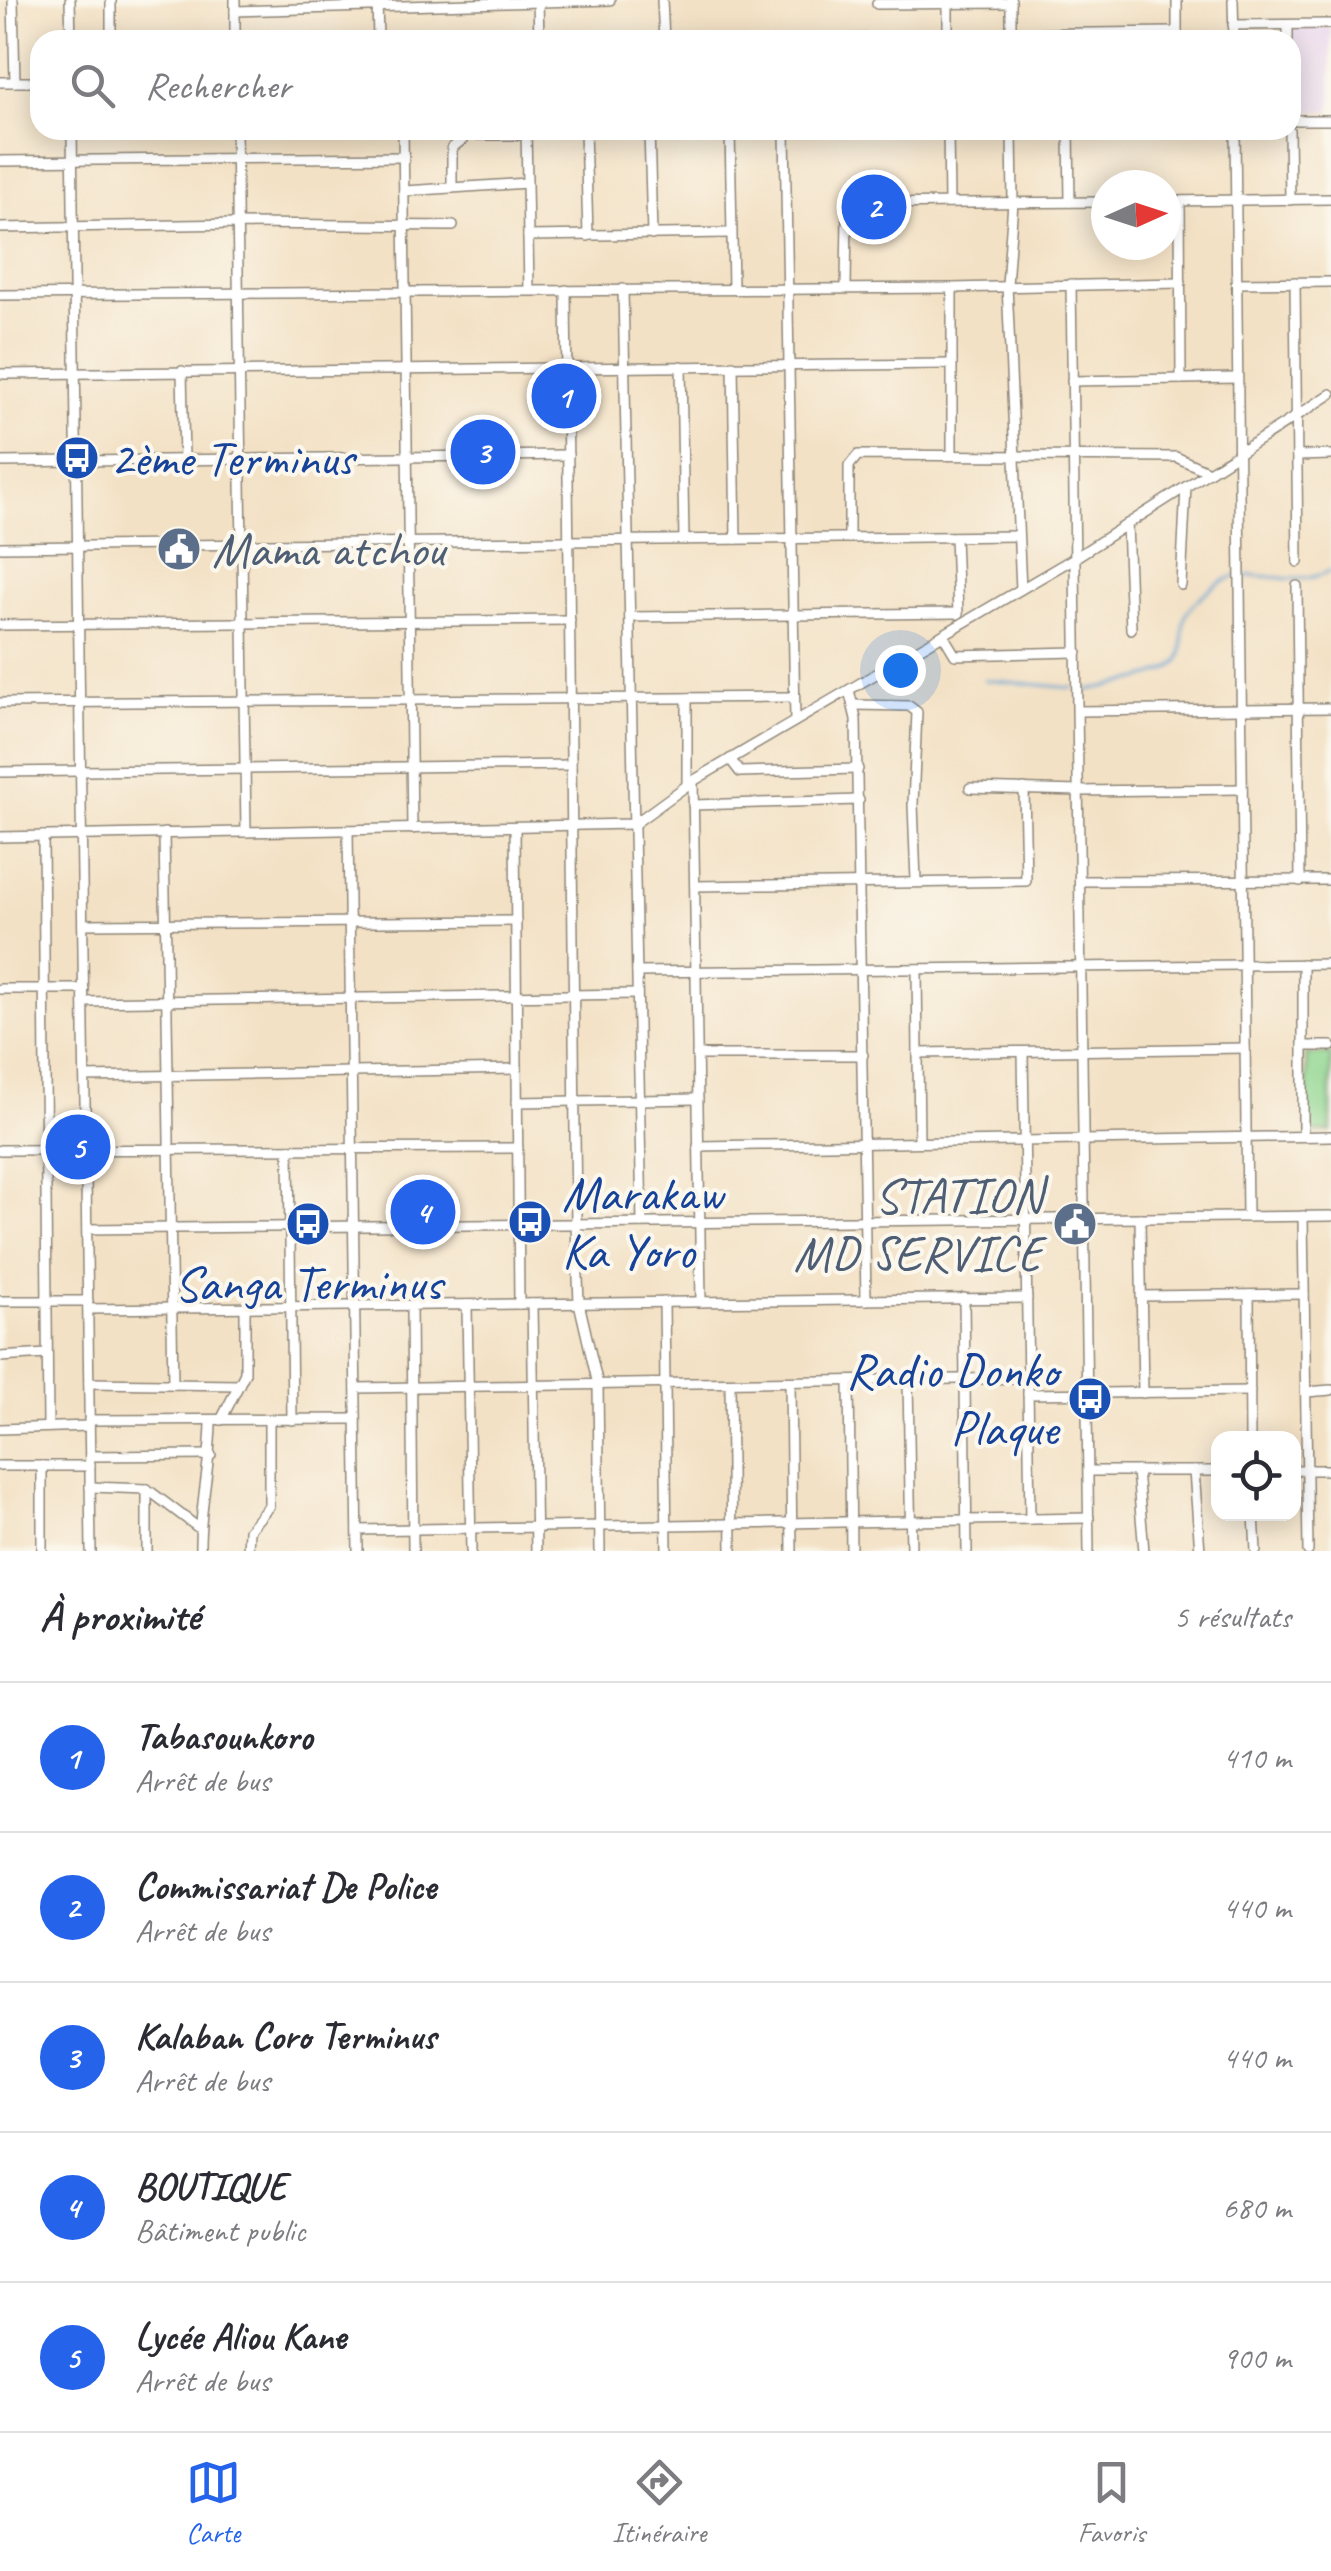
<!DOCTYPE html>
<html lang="fr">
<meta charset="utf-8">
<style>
body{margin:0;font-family:Caveat,sans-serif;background:#f2f2f3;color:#2b2b33}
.controls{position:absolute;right:30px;bottom:30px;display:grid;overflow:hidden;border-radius:20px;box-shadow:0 5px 25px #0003}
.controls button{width:90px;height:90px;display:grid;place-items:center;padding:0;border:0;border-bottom:2px solid #e1e1e2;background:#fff;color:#2b2b33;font:50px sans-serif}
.compass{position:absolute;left:1091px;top:170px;width:90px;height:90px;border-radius:50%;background:#fff;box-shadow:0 5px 25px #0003;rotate:87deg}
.you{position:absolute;left:900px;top:670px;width:35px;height:35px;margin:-25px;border:8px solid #fff;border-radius:50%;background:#1a73e8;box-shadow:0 0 0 15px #1a73e833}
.badge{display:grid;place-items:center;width:65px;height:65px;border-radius:50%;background:#2563eb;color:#fff;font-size:32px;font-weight:700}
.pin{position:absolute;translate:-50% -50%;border:5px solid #fff;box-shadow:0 2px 10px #0006}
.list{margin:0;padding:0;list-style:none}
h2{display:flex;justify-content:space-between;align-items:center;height:130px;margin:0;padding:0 40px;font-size:42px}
h2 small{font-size:32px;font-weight:400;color:#7c7c81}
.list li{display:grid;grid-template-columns:65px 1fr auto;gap:30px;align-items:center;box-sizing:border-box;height:150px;padding:0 40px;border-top:2px solid #e1e1e2}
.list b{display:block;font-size:38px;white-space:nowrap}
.list p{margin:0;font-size:32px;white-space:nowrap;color:#7c7c81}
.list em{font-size:32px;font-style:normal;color:#7c7c81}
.icon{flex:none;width:55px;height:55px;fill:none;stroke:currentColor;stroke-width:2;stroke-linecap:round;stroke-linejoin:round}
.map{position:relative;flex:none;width:1331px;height:1551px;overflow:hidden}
.search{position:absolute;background:#fff;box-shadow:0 5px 25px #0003;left:30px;right:30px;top:30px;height:110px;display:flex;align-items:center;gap:25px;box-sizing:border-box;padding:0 35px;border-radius:30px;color:#7c7c81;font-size:38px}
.sheet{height:880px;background:#fff}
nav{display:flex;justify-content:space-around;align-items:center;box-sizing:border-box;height:140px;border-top:2px solid #e1e1e2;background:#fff;font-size:28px;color:#7c7c81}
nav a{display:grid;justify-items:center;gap:5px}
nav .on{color:#2563eb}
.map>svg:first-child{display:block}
.built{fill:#e6d2f0}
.park{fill:#8fd690;stroke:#5d805e;stroke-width:2.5}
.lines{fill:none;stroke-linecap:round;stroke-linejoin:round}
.stream{stroke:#5fa1d3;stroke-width:2.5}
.minor-casing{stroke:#8f8678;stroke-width:12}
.minor{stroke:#fff;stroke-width:9}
.labels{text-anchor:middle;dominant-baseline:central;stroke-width:8;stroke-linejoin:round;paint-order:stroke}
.transit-label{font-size:50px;fill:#164399;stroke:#fbf7ec;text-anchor:start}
.service-label{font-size:50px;fill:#4e5e75;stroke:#fbf7ec;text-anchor:start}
</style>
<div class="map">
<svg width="1331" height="1551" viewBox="0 0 1331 1551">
<rect width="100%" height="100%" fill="#fbf7ec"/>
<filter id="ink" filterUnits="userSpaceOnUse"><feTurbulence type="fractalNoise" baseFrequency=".01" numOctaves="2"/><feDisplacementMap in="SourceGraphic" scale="20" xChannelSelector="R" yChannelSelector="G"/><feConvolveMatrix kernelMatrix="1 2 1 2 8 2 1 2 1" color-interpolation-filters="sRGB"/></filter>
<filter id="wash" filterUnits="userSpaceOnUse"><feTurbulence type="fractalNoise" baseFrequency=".0048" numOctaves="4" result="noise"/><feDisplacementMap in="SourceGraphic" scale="40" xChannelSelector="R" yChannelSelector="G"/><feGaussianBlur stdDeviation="2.25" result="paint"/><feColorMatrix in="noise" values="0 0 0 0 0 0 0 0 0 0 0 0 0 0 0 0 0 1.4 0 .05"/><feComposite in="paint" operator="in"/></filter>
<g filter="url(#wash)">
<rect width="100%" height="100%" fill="#f3e1c5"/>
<polygon class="built" points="1290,27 1331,27 1331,111 1291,111"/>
<polygon class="park" points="1306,1054 1331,1054 1331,1132 1308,1132"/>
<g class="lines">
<g class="stream">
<path d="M1245 576C1284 574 1291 587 1331 571"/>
<polyline points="985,680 1073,688"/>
<path d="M1081 689 1089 690C1110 685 1169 677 1179 660 1185 650 1181 632 1184 621 1188 602 1219 580 1237 576"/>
</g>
</g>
</g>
<g filter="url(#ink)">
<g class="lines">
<defs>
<g id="minor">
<polyline points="13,0 15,82"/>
<polyline points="70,0 71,40"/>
<polyline points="111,0 111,40"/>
<polyline points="235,0 235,40"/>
<polyline points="377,0 378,40"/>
<polyline points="538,0 539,40"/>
<polyline points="662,0 664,40"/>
<polyline points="1011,0 1011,40"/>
<polyline points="1177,0 1177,40"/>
<polyline points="1233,0 1234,40"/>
<polyline points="948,3 948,40"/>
<polyline points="877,4 1011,3"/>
<polyline points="235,11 610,0"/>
<polyline points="1233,25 1331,24"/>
<polyline points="1288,25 1288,40"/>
<polyline points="1011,34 1177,32"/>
<polyline points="845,39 948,37"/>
<polyline points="0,82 40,82"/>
<polyline points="1291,120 1331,120"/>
<polyline points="72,130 91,1551"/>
<polyline points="236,130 246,832"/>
<polyline points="403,130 412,829"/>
<polyline points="526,130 529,290"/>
<polyline points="585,130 588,236"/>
<polyline points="649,130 652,235"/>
<polyline points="730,130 733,288"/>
<polyline points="785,130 795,721"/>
<polyline points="948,130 949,203"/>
<polyline points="1012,130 1013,202 1007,285 1021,589"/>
<polyline points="1069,130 1070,202"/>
<polyline points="1235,130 1247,1217"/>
<polyline points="1289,130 1290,200"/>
<polyline points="468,135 526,135"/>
<polyline points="0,161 404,157"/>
<polyline points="452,188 452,148 468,135 468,130"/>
<polyline points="405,191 527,183"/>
<polyline points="1166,201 1331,199"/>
<polyline points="1180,201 1181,379"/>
<polyline points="0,228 238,224 453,226"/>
<polyline points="528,236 730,233"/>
<polyline points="1295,282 1298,562"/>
<polyline points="1236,283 1331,282"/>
<polyline points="1071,284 1089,1551"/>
<polyline points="846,287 847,216 858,204 1106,202"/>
<polyline points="623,289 642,1223"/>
<polyline points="566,290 576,1224 579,1303 598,1385 600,1551"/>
<polyline points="0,295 952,288 1181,283"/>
<polyline points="733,365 736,539"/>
<polyline points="681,366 684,540"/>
<polyline points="182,371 184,459"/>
<polyline points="0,374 952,364"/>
<polyline points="1072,381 1237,378"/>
<polyline points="952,453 952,288"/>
<polyline points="1297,456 1331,455"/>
<polyline points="0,462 568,455"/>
<polyline points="1127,524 1131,629"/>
<polyline points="955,537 958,614"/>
<polyline points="849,538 849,466 858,455 1176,457 1209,472"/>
<polyline points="0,547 1018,536"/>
<polyline points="1181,585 1186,487"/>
<polyline points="1297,586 1300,881"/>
<polyline points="630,617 958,613"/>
<polyline points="0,625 570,620"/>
<polyline points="943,635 955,655 1077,652"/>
<polyline points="849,690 856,719 866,1300"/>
<polyline points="687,698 687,785"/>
<polyline points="0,703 794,697"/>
<polyline points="853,705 909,706 917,712 913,804 916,881"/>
<polyline points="1078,711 1331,708"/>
<polyline points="730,759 740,772 858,769"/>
<polyline points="0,772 571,765"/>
<polyline points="693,781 701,1302"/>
<polyline points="970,788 1079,791 1242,789"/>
<polyline points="693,805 859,800"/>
<polyline points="515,827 519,1304"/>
<polyline points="348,830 358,1551"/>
<polyline points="164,833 173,1384"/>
<polyline points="43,836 48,1427"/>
<polyline points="0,837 634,824 693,781 1076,557 1331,394"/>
<polyline points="1081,881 1331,880"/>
<polyline points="695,886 1026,881 1024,789"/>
<polyline points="83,924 516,921"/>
<polyline points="1303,964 1303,1136"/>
<polyline points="917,969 919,1142"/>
<polyline points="637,972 1331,964"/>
<polyline points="0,989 84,989"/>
<polyline points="84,1002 637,994"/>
<polyline points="1303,1046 1331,1046"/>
<polyline points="1023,1052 1030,1519"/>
<polyline points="918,1053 1245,1048"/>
<polyline points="697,1055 863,1055"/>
<polyline points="85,1077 517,1069"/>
<polyline points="517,1102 698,1099"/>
<polyline points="698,1146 1331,1136"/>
<polyline points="289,1149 292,1420"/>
<polyline points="0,1150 518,1148"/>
<polyline points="1303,1216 1308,1551"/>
<polyline points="1140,1218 1143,1393"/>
<polyline points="87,1229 1331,1216"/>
<polyline points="1249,1295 1250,1439"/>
<polyline points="1141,1296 1304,1294"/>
<polyline points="964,1298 967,1551"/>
<polyline points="0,1301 88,1301"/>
<polyline points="664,1302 667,1551"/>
<polyline points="532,1304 536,1551"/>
<polyline points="411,1305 413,1551"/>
<polyline points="467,1305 471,1551"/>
<polyline points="88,1309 1027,1298"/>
<polyline points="0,1357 47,1354"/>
<polyline points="908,1380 911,1551"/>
<polyline points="849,1381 851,1551"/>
<polyline points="790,1382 792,1551"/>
<polyline points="89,1383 239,1385"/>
<polyline points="730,1383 732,1551"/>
<polyline points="356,1388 1028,1378"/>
<polyline points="1306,1392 1331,1390"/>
<polyline points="1028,1394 1250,1391"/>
<polyline points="89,1420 356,1419"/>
<polyline points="221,1420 245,1373 245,1307"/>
<polyline points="0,1429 89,1426"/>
<polyline points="90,1456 211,1455"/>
<polyline points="0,1466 90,1466"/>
<polyline points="1294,1470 1331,1470"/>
<polyline points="1089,1471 1218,1471"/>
<polyline points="1137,1471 1144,1551"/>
<polyline points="1194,1471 1200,1551"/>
<polyline points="90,1487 147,1489 147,1551"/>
<polyline points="147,1489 200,1529"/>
<polyline points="1254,1514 1256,1551"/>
<polyline points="358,1530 1089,1518"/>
<polyline points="42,1551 42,1466"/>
<path d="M200 1551C199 1507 211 1464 211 1420"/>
<polyline points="248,1551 249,1530 269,1506 269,1420"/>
</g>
</defs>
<use href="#minor" class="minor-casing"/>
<use href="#minor" class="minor"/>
</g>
</g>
<defs>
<symbol id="bus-disc" viewBox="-11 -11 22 22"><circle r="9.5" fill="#1a4fb4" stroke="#fbf7ec"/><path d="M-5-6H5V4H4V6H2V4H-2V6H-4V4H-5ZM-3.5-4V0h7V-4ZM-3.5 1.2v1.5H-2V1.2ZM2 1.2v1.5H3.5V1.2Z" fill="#fff"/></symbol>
<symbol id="civic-disc" viewBox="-11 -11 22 22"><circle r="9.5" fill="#5c6f8a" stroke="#fbf7ec"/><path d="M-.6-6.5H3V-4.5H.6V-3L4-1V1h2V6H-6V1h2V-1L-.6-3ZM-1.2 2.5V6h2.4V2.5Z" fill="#fff"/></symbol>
</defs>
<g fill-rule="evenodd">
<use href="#bus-disc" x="52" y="433" width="50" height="50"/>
<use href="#civic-disc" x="154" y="524" width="50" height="50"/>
<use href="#bus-disc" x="505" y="1197" width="50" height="50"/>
<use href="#bus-disc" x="283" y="1199" width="50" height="50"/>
<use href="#civic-disc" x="1050" y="1199" width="50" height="50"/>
<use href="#bus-disc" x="1065" y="1374" width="50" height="50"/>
</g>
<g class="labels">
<g class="transit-label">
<text x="110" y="458">2ème Terminus</text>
<text x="562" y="1193">Marakaw<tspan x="562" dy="58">Ka Yoro</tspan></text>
<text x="308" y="1283" text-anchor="middle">Sanga Terminus</text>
<text x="1058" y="1370" text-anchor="end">Radio Donko<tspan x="1058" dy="58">Plaque</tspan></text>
</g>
<g class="service-label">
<text x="212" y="549">Mama atchou</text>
<text x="1042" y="1195" text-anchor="end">STATION<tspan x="1042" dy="58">MD SERVICE</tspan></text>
</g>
</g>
</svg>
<div class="controls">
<button><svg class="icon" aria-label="locate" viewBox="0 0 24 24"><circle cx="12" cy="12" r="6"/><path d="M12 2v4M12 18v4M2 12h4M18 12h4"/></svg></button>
</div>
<svg class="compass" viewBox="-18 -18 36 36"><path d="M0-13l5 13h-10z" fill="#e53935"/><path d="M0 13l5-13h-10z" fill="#7c7c81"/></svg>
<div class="you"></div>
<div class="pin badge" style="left:564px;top:396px">1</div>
<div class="pin badge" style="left:874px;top:207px">2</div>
<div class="pin badge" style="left:483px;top:452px">3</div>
<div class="pin badge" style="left:423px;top:1212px">4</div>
<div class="pin badge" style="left:78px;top:1147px">5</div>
<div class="search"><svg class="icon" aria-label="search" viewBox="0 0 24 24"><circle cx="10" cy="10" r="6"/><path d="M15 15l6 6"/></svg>Rechercher</div>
</div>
<section class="sheet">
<h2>À proximité<small>5 résultats</small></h2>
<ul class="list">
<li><span class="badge">1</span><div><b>Tabasounkoro</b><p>Arrêt de bus</p></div><em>410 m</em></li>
<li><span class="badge">2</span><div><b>Commissariat De Police</b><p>Arrêt de bus</p></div><em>440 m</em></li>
<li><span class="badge">3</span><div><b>Kalaban Coro Terminus</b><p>Arrêt de bus</p></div><em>440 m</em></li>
<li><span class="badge">4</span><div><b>BOUTIQUE</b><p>Bâtiment public</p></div><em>680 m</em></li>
<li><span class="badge">5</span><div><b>Lycée Aliou Kane</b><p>Arrêt de bus</p></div><em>900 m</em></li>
</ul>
</section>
<nav>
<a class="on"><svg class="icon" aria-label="map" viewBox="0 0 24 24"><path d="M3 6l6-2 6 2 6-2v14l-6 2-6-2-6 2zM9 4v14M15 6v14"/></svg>Carte</a>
<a><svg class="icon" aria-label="directions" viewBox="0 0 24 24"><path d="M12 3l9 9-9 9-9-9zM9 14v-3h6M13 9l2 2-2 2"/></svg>Itinéraire</a>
<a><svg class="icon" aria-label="saved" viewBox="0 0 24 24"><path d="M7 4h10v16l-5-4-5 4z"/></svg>Favoris</a>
</nav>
